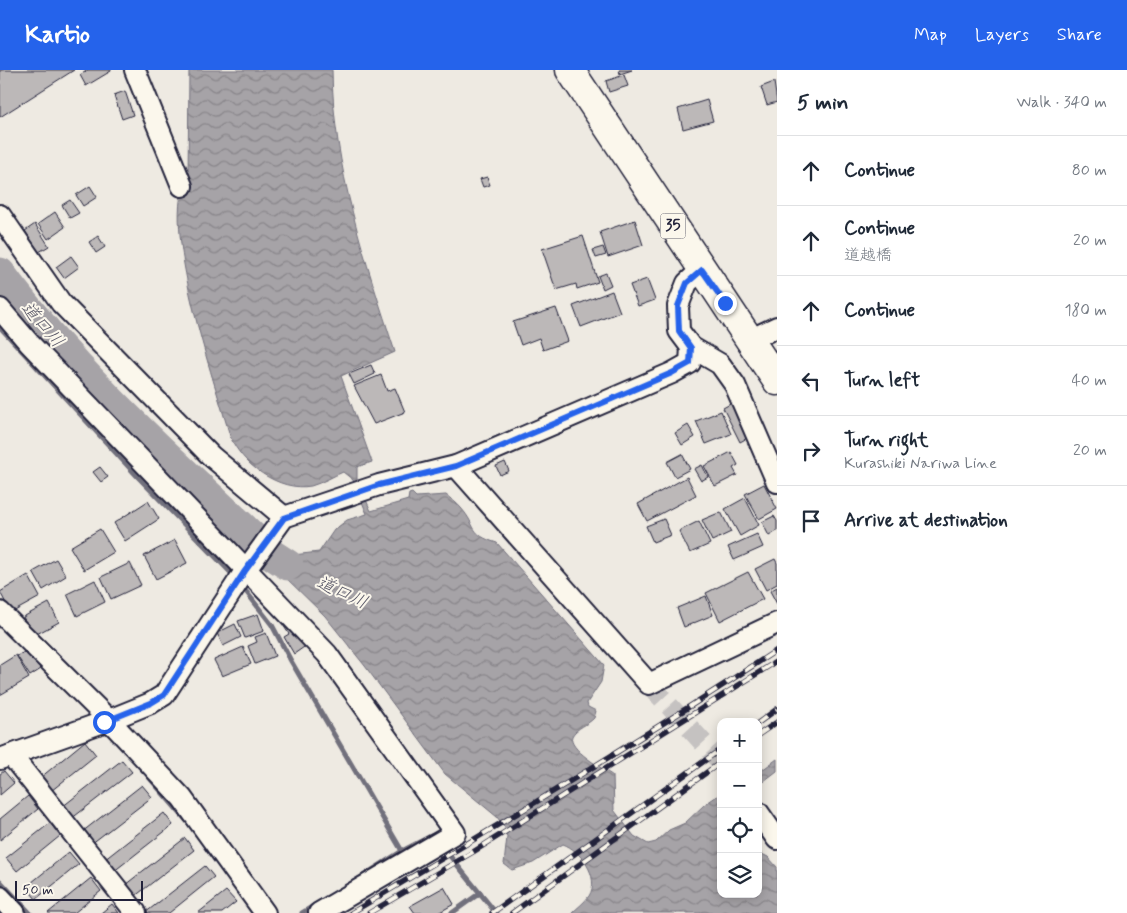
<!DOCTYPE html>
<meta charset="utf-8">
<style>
body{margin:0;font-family:Mynerve,"Klee One",sans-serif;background:#f2f2f3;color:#1f2937}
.controls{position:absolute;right:15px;bottom:15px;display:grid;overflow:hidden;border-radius:10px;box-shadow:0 2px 12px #0003}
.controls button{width:45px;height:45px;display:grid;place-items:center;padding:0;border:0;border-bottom:1px solid #e0e1e3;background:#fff;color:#1f2937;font:25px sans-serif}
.scale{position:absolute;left:15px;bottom:12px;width:128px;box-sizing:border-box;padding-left:5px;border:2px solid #22223b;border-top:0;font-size:14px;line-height:18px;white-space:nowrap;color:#22223b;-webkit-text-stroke:4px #fbf7ec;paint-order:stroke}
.stop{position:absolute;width:15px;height:15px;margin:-11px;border:4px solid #2563eb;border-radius:50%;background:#fff}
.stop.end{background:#2563eb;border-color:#fff;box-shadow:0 1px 5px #0008}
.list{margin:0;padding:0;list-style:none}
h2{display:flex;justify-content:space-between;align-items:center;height:65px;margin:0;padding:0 20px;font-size:21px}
h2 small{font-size:16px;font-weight:400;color:#747a83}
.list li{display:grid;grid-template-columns:32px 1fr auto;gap:15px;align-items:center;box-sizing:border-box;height:70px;padding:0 20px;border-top:1px solid #e0e1e3}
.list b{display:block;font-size:19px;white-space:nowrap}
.list p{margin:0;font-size:16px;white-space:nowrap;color:#747a83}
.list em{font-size:16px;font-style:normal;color:#747a83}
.icon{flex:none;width:28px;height:28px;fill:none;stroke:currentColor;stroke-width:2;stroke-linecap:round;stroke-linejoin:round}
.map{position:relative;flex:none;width:777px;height:843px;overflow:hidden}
header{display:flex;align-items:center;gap:30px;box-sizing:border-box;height:70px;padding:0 25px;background:#2563eb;color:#fff}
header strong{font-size:24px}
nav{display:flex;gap:28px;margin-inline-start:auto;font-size:18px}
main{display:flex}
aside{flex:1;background:#fff}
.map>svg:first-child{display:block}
.water{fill:url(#water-waves);stroke:#716f7c}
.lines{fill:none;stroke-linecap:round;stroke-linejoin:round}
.stream{stroke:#716f7c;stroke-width:5}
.river{stroke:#a6a3a7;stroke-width:31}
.building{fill:#bcb8b8;stroke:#22223b}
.minor-tunnel{stroke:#c5c2c1;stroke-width:20;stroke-dasharray:20 10;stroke-linecap:butt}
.minor-casing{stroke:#22223b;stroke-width:24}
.primary-casing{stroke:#22223b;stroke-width:31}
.minor{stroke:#fbf7ec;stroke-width:20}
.primary{stroke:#fbf7ec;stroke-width:28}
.rail-casing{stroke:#22223b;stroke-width:5.5}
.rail{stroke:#fbf7ec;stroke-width:4;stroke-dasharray:11;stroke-linecap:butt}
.route{stroke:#2563eb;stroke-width:6}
.labels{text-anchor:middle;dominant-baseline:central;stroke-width:4;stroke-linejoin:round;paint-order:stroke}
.shield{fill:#fbf7ec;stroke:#636270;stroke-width:1}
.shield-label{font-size:15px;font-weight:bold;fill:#22223b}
.water-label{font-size:18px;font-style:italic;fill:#575666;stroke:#fbf7ec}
</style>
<header>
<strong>Kartio</strong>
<nav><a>Map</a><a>Layers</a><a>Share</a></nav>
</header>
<main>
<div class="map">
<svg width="777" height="843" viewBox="0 0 777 843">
<defs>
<pattern id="water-waves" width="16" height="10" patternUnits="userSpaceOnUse" patternTransform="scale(1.25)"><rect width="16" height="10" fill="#a6a3a7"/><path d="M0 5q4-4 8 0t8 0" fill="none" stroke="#878489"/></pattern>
</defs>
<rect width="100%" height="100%" fill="#eeeae2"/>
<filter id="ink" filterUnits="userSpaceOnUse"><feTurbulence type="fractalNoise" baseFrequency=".02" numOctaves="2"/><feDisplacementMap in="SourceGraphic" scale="10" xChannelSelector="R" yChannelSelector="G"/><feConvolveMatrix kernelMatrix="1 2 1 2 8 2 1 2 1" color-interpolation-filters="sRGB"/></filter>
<g filter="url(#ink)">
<g class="water">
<path d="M189 0H332C333 97 365 190 395 282L341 306 372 392 357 397V410L371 441 408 430 409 424 412 423 416 427 446 425C451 429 457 433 461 438 478 457 468 464 497 473L604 595 601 612 587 633 588 637 596 641 594 648C589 654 576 658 572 666 567 679 604 699 613 706L614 740 634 766 648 774 656 772 669 760 685 753 704 735 720 724 721 824H758V782L768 787 777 797V843H572C577 838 585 832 589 826 601 807 580 780 563 774L533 793 512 800 504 794 507 767 505 758 497 747 445 704 365 596 325 546 283 505 262 493 274 474 293 485 319 482 334 460 347 450 367 444 353 410 343 402C333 406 322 413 311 416 279 422 241 394 230 366 216 316 157 148 188 108Z"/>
<polygon points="777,689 777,701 760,714 758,703"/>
</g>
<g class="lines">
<g class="stream">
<polyline points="0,257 139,408 236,508"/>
<polyline points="241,515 272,555 291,591 402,781 431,766"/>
<polyline points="148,706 186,750"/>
<polyline points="441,775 496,843"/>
<polyline points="0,811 30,843"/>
<polyline points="350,814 402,781"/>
<polyline points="302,843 317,834"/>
<polyline points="452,843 480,823"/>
</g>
<path class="river" d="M0 203C77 308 177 395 271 484L288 495"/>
</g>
<g class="building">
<polygon points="0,0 74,0 0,47"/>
<polygon points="88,0 111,0 111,1 86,16 80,5"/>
<polygon points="619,0 632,0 620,4"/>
<polygon points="624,5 628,16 609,22 606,11"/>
<polygon points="774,12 777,32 767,35 761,17"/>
<polygon points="125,21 133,45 122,49 114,25"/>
<polygon points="707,30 713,51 683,59 678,39"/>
<polygon points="487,107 490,115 483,117 480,109"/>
<polygon points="90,116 97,127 83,136 76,125"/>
<polygon points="70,130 79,143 70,148 62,135"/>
<polygon points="55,142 65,157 48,169 38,154"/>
<polygon points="635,150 643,175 608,187 600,162"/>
<polygon points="35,154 49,176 39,182 25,161"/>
<polygon points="98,166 105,177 96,183 89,172"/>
<polygon points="583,166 598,212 577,219 576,214 556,220 542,179"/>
<polygon points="603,177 606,185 596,188 593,180"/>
<polygon points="71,186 79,197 64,208 56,197"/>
<polygon points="606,203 611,215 603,219 598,206"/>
<polygon points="647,209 655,230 638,236 630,215"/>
<polygon points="612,221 620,242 581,257 573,236"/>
<polygon points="556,238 568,271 543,280 539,268 521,275 513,252"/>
<polygon points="371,295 375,304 354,314 349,304"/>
<polygon points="381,305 387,321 395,318 405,342 374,354 354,316"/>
<polygon points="734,332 751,366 740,372 723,338"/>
<polygon points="721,341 731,364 706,374 696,351"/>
<polygon points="688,355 695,367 682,375 675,363"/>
<polygon points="731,382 738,395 733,398 737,405 715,416 704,396"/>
<polygon points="682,384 690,399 675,407 667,392"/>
<polygon points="505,392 509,401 500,405 496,396"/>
<polygon points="702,395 708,407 701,411 694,399"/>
<polygon points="100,397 108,407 101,412 93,402"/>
<polygon points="687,407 696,425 647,451 638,434"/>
<polygon points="764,414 777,439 759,449 745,424"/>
<polygon points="745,428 759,455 740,466 725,439"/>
<polygon points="148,431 159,449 125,471 114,453"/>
<polygon points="721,442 731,462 712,471 702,450"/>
<polygon points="774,446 777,451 777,461 769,466 762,452"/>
<polygon points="664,449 671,465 653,472 646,456"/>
<polygon points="699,451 710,474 690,483 679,461"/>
<polygon points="100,459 114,482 84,500 70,477"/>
<polygon points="757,464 763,477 734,490 728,477"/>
<polygon points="175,470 187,493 156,509 144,486"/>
<polygon points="56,489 66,506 43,520 33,502"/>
<polygon points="775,489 777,493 777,514 766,520 755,499"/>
<polygon points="130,493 141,515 111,529 101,507"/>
<polygon points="748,502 763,529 720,551 706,523"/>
<polygon points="28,505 40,527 11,543 0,522"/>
<polygon points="95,510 105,532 77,546 67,524"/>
<polygon points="777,517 777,534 770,521"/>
<polygon points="706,526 713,545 684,557 677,538"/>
<polygon points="49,533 59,552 33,566 23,547"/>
<polygon points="258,544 264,561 245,568 238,551"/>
<polygon points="292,550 307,575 294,584 284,567 289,564 283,555"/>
<polygon points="235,554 241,567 223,576 217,563"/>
<polygon points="266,563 275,586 255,594 248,576 257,572 255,567"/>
<polygon points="243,577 251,594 222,606 214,590"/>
<polygon points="26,581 41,599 30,606 17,586"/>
<polygon points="16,585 29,608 0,625 0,595"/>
<polygon points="85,671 96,685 51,721 40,708"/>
<polygon points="122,690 132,702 71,749 62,737"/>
<polygon points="4,701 14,713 0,725 0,704"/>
<polygon points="142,715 152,727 91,774 82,762"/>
<polygon points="28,726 38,739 0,770 0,749"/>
<polygon points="164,743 173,755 113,802 104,790"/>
<polygon points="50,753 60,766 17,801 6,788"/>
<polygon points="185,768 194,780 134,827 125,815"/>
<polygon points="69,782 79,794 36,829 26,817"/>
<polygon points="205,796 214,807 169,843 145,843"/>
<polygon points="91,808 101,821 74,843 48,843"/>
<polygon points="444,817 454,834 438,843 415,843 410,836"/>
<polygon points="226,821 236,832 222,843 198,843"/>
<polygon points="112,834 119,843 101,843"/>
</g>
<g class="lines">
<polyline class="minor-tunnel" points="649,614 721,692"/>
<defs>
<g id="minor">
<polyline points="135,0 182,116"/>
<polyline points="0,145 61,233 211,386 284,447"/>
<polyline points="702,199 687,213 678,236 679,261 691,277 720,294 735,315 777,412"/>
<polyline points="0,239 29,273 327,584 455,763 319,843"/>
<polyline points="749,270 777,257"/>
<polyline points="456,396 649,614 777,553"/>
<polyline points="0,542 109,650 182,728 265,843"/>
<polyline points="11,685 136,843"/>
<polyline points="0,689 109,650 151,633 164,625 245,501 284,447 379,415 456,396 672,303 690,293 691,277"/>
<polyline points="758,742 777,769"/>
<polyline points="0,827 15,843"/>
</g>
<polyline id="primary" points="570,0 777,311"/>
</defs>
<use href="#minor" class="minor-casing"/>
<use href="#primary" class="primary-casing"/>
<use href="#minor" class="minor"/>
<use href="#primary" class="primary"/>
<defs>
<g id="rail">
<polyline points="758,653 777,639"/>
<polyline points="758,665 777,652"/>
<path d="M351 843C494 758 637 672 777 580"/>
<polyline points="369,843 473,782 777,591"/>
<polyline points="492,843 721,679"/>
<polyline points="512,843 721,692"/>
</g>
</defs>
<use href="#rail" class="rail-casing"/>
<use href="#rail" class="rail"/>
</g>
</g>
<g class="lines" filter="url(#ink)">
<polyline class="route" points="104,652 151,633 164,625 245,501 284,448 379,415 456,396 672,303 690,293 691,278 679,261 678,236 687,213 702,200 725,233"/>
</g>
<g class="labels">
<rect class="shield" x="660.5" y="143.5" width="25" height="25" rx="4"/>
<g class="shield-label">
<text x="673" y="156">35</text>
</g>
<g class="water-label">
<text transform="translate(42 255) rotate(49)">道口川</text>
<text transform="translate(342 523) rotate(25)">道口川</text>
</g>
</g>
</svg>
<div class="controls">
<button>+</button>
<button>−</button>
<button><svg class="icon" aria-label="locate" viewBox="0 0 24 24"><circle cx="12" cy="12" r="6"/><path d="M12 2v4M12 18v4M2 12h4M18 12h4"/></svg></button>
<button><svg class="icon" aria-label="layers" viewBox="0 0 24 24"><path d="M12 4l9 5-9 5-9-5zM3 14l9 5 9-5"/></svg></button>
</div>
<div class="scale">50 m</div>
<div class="stop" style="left:104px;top:652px"></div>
<div class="stop end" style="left:725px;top:233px"></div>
</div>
<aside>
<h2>5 min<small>Walk · 340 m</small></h2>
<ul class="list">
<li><svg class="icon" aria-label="ahead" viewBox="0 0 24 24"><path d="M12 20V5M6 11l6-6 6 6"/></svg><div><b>Continue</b></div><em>80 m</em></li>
<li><svg class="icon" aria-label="ahead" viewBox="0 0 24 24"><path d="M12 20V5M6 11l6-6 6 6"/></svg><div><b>Continue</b><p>道越橋</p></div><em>20 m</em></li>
<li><svg class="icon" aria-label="ahead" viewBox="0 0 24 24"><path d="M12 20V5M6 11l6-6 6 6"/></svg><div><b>Continue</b></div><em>180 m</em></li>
<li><svg class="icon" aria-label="left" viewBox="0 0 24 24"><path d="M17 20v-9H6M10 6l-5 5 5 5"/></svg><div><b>Turn left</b></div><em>40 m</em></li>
<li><svg class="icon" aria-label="right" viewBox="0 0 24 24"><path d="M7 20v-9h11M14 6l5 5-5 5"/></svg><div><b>Turn right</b><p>Kurashiki Nariwa Line</p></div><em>20 m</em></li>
<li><svg class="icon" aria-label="arrive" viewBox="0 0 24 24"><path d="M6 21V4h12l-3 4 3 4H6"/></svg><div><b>Arrive at destination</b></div></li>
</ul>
</aside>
</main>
